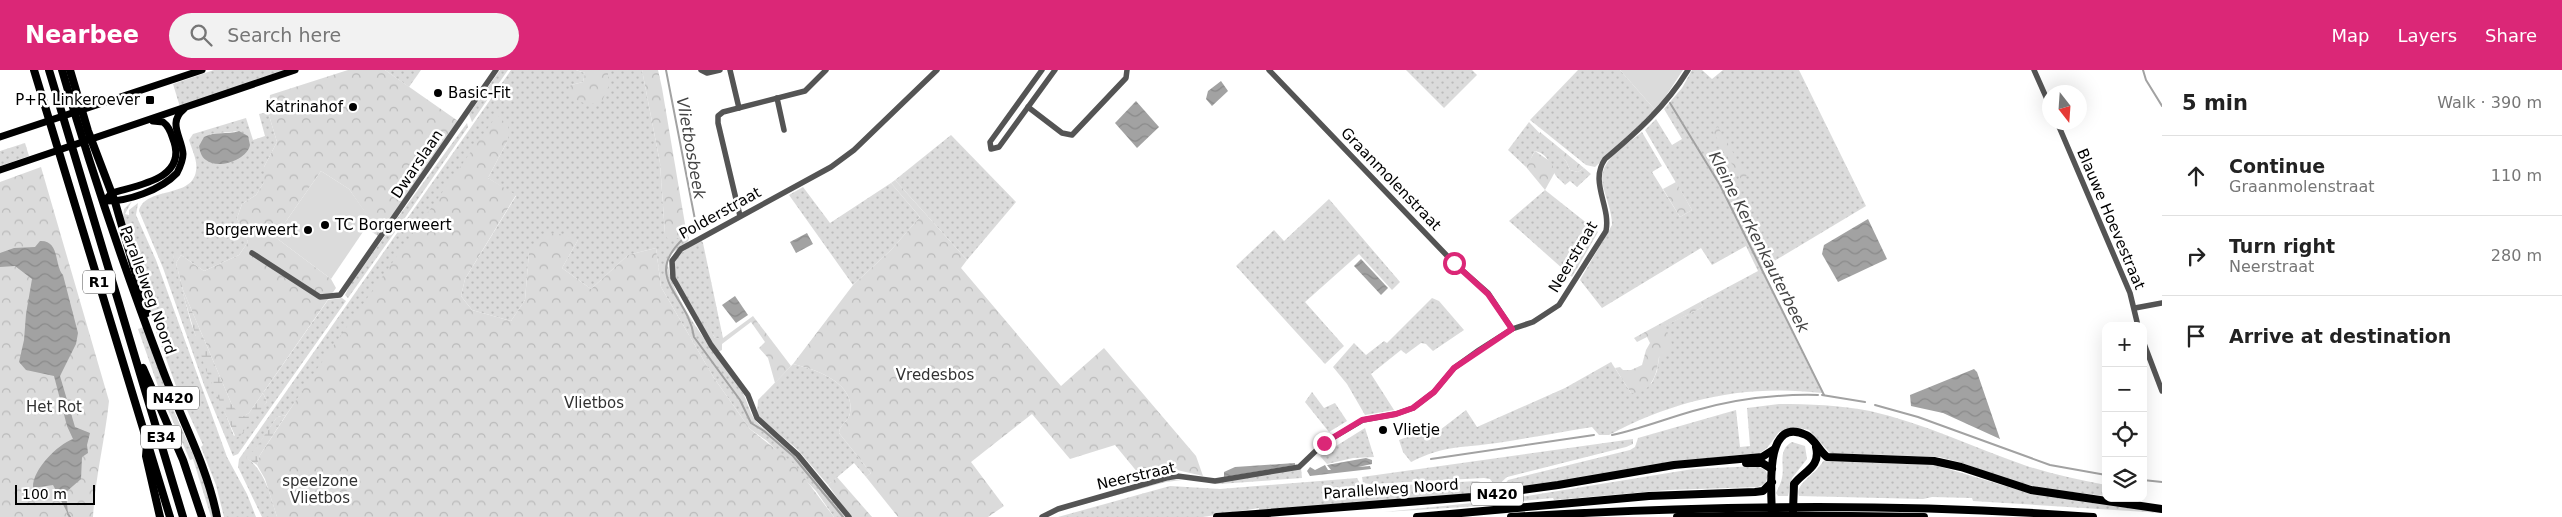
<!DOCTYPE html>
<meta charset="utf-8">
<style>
body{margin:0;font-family:"DejaVu Sans",sans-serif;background:#f2f2f2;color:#222}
.controls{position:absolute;right:15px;bottom:15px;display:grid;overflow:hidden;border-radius:10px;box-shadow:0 5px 20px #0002}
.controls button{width:45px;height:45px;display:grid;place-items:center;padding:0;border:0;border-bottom:1px solid #e0e0e0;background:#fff;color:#222;font:25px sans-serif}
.compass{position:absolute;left:2042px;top:15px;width:45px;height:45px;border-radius:50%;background:#fff;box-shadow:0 5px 20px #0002;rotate:163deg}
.scale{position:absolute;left:15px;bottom:12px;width:80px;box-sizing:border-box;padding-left:5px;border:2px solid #000;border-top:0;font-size:14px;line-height:18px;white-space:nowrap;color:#000;-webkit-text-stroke:4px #fff;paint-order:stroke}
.stop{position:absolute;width:15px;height:15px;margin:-11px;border:4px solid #db2777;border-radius:50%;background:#fff}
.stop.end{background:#db2777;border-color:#fff;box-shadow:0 1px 5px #0008}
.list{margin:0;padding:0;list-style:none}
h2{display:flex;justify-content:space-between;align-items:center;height:65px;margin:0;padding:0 20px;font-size:21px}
h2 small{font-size:16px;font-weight:400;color:#767676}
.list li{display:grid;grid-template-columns:32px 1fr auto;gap:15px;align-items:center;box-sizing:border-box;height:80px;padding:0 20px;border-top:1px solid #e0e0e0}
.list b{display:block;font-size:19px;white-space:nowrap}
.list p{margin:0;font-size:16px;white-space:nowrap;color:#767676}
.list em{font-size:16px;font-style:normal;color:#767676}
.icon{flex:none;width:28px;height:28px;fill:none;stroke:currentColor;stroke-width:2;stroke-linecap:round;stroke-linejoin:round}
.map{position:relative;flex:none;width:2162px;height:447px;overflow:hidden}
header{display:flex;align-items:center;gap:30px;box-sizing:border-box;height:70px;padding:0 25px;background:#db2777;color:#fff}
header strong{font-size:24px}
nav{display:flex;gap:28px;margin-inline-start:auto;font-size:18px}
.search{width:350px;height:45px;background:#f2f2f2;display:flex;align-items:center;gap:12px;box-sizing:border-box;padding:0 18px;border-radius:28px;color:#767676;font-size:19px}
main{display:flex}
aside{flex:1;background:#fff}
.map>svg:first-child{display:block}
.grass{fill:url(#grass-dots);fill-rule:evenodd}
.forest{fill:url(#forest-crowns)}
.wetland{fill:url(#wetland-marsh)}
.pitch{fill:#dbdbdb}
.water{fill:url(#water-waves)}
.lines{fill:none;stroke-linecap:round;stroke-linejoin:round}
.stream{stroke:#a2a2a2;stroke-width:2}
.minor{stroke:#545454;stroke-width:5.5}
.major{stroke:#000;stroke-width:7}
.highway{stroke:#000;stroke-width:8}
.route{stroke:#db2777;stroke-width:6}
.poi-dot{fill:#000;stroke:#fff;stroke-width:2}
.labels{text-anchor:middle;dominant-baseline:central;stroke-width:5;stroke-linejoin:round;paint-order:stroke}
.shield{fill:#fff;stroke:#4c4c4c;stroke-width:1}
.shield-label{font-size:14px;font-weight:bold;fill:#000}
.poi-label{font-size:15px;fill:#000;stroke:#fff;text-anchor:start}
.street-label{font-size:15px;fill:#000;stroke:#fff}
.park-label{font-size:15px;fill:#323232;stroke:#fff}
.water-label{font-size:16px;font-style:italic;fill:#434343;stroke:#fff}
</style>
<header>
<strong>Nearbee</strong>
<div class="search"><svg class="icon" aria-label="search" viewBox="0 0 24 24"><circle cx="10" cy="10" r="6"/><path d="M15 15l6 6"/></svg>Search here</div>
<nav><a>Map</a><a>Layers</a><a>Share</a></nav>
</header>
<main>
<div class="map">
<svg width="2162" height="447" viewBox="0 0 2162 447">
<defs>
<pattern id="grass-dots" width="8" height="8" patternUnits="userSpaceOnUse" patternTransform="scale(1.25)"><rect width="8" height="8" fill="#dbdbdb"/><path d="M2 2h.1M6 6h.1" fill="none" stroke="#bababa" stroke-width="1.8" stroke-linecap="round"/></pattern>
<pattern id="forest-crowns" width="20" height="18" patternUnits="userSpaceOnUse" patternTransform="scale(1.25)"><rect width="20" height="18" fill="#dbdbdb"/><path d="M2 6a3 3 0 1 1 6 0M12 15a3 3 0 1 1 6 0" fill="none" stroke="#bababa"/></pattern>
<pattern id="wetland-marsh" width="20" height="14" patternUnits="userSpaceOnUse" patternTransform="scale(1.25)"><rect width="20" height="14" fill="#dbdbdb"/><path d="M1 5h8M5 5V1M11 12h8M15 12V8" fill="none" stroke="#bababa"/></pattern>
<pattern id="water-waves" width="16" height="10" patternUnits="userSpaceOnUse" patternTransform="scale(1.25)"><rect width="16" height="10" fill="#a2a2a2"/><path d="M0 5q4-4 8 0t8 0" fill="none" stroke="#8a8a8a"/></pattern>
</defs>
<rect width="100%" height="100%" fill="#fff"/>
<g class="grass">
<polygon points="214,0 291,0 180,37 173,14"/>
<polygon points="385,0 421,0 409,17"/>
<polygon points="500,0 508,0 472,52 469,44"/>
<path d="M511 0H576L585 3 583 12 571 15 608 18V0H642L660 93 665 164 678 168 686 160 689 168C687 180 665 179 668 196 675 237 718 285 741 320 747 329 749 342 755 350 764 361 777 367 787 377 809 398 827 423 845 447H834L816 421 767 371 750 359 714 308 661 217 656 178 628 185 591 219 562 198 578 170 529 182 525 230 511 251 472 240 461 226 465 209 516 126 488 108 508 70 483 66 286 345 277 347 253 383 247 388C265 401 270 425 277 447H262L238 397 239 389Z"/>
<polygon points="1406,0 1472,0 1477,5 1444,38"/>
<polygon points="1578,0 1620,0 1656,41 1595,97 1586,95 1530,50"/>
<path d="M1692 0H1702L1712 9 1723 0H1799L1866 136 1761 199 1822 323C1746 314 1676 329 1609 365H1599L1592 357C1561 362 1529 368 1497 373 1462 378 1445 375 1411 392L1403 382 1399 370 1421 362 1427 370 1466 340 1477 357 1565 318 1611 292 1631 323 1652 313 1657 301 1664 256 1703 237 1700 232 1758 201 1746 176 1712 195 1701 178 1602 238 1580 210 1612 155C1612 141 1606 129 1603 116 1597 90 1624 77 1642 62L1662 96 1652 102 1680 147 1692 140 1645 60 1656 49 1672 75 1682 69 1664 39 1682 18Z"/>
<path d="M268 42 277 72 264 97V112L256 125 242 134 237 148 248 172 239 185 204 201 181 185H173L191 253 234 366 267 332 263 323 328 230 342 228 346 231 238 384 233 386 204 315 163 198 139 141C145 116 192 129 196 101 198 91 192 80 189 70L193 64 246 48 253 70 265 66 259 44ZM239 61 219 93 210 64Z"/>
<path d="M1529 52 1566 91 1570 100 1578 102 1584 98 1591 104 1577 117 1570 111 1565 115C1563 112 1558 109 1556 106 1550 96 1549 84 1535 81 1531 86 1531 92 1526 97L1508 80Z"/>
<polygon points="467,53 468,57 400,155 393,154"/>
<polygon points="951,65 1016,132 967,190 895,110"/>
<polygon points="25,73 29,86 0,96 0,81"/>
<polygon points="891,113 920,147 891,180 853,215 789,125 803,117 830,153"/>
<polygon points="1545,120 1598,162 1572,207 1509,151"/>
<polygon points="134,129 137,129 132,131 125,144 129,145 129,140 138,133 136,145 156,190 227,387 247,424 256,447 224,447 216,415 201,377 203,375 176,316 143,226 123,148 124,139"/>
<polygon points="1329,129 1400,212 1392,220 1359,184 1305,232 1344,276 1325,294 1236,196 1274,160 1284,171"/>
<polygon points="392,156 395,162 348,228 345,225 350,215"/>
<path d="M701 170 703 173 723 268H715C712 261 707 261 702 256 695 249 691 236 686 228 668 195 668 189 701 170Z"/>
<polygon points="1432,228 1439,231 1464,260 1433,281 1426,274 1421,273 1406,284 1401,280 1371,304 1394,340 1365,345 1347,314 1333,297 1354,273 1366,285 1384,271 1387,273"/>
<polygon points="144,257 170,332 203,407 215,447 211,447 193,389 190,390 160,322 138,259"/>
<path d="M793 294C815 299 856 313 850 343 849 351 839 355 839 363L871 403 866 407 854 393 828 415 798 380 757 345 758 330Z"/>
<polygon points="1312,322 1324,338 1335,333 1347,351 1329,362 1305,332"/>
<path d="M1779 334C1809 334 1840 335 1870 341 1923 353 1973 377 2024 395 2051 404 2078 410 2106 415V426L2045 419 2012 411 1959 392 1939 387 1830 383 1809 360 1794 357 1779 362 1767 378 1760 383 1689 390 1499 421 1508 410 1630 380 1635 377 1638 368 1736 340 1740 377 1750 376 1747 338Z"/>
<polygon points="1365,358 1374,387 1353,388 1327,394 1320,386"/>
<polygon points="1633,369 1633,374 1626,377 1507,407 1496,417 1490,409 1484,408 1370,414 1363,413 1362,407"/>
<path d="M1792 372 1805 376 1807 389 1792 408 1788 426H1778L1776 423C1778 419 1781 413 1782 408 1785 396 1777 380 1792 372Z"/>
<path d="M1823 391 1935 395 2022 421 2162 441V443L1973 431 1972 428 1932 427 1923 429 1799 426C1794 414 1817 404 1823 391Z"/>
<polygon points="1757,396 1765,400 1768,406 1765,414 1758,417 1668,420 1554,430 1553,428 1520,431 1511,434 1384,442 1502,430 1693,399"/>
<polygon points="1301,398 1302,408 1219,414 1182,410 1166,412 1050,443 1173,409 1210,413"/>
<polygon points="1357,408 1361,415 1369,417 1477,411 1488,414 1494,422 1440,428 1259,440 1259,438 1203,447 1058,447 1170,416 1220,419"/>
</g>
<g class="forest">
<polygon points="348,0 385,0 458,51 378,166 366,158 371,151 349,119 321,101 275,167 331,209 336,218 249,343 241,348 232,335 183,220 176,193 181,185 204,201 239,185 248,172 237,148 242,134 256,125 264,112 264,97 277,72 268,42 270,25"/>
<polygon points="576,0 608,0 608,18 602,31 588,35 570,27 567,21 571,15 583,12 585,3"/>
<polygon points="642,0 658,0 662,18 686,160 678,168 668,170 665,164 660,93"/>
<polygon points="497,45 508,56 508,70 488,108 516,125 465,209 461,226 472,240 511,251 525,230 529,182 545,164 563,164 578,170 562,198 591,219 628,185 656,178 661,217 714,308 750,359 794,394 834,447 277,447 265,409 257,395 260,385 314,303"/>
<polygon points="1718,57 1747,106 1741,109 1712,60"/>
<polygon points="1540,62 1584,98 1578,102 1570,100 1566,91 1539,66"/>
<polygon points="1535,81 1551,92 1555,102 1545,120 1526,97"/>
<path d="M41 97 109 331C105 370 95 408 93 447H0V112Z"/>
<path d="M895 110 967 190 961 198 1061 316 1104 278 1196 386 1203 406 1177 400 1143 409 1115 375 1070 389 1032 344 971 392 1004 436 988 447H898L866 407 871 403 839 363C839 355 849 351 850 343 856 313 815 299 793 294L853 215 891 180 920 147 891 113Z"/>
<polygon points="1676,112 1692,140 1680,147 1663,119"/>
<path d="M1700 232 1703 237 1665 256 1674 279 1659 287C1657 305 1651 324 1631 323L1615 298 1620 297 1623 300H1631L1642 295 1646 280 1650 273 1647 267 1637 272 1634 268Z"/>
<polygon points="753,246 791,296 775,313 768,288 759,278 765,272 751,252 722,274 722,280 718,282 701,256 706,252 715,268 723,268"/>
<polygon points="837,407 872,447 851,447 828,415"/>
</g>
<g class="wetland">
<polygon points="178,184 181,185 176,193 183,220 232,335 242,347 249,343 263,323 267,332 240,366 236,368 205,298 174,193 173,185"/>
<polygon points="286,345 260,385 257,395 246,388 251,381 253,382 277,347"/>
</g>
<g class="pitch">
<polygon points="1620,0 1683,0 1656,41"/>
<polygon points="321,101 349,119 371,150 331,209 275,167"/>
</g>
<g class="water">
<polygon points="1221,11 1228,21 1212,36 1206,29 1208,21"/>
<polygon points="1136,31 1159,57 1137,78 1115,53"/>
<path d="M239 61 248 66 250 75C247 90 218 100 206 90 201 87 200 81 199 76L204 67C215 61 227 65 239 61Z"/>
<polygon points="1868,149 1887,189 1838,212 1822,184 1824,175"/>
<polygon points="807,163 813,174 796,183 790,172"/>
<path d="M40 171C60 170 54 195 63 205L78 263 76 274 60 306 75 357 90 363 87 375 88 383 82 387 81 409 66 422 68 444 53 415 33 418C32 400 57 375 73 369L67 356 54 306 26 300 19 292 24 270 26 244 32 209 15 196 0 197V183L14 178 35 177Z"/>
<polygon points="1361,189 1388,218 1381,225 1354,196"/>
<polygon points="735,226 748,245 736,253 722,235"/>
<polygon points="1974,299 1977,302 2000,369 1943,343 1911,336 1910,325"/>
<polygon points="1366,388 1372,390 1372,394 1358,397 1370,396 1371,399 1310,406 1307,401 1310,397 1315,400 1325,395 1328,400 1331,400 1327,395"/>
<polygon points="1295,393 1295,395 1224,407 1224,402 1235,397"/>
</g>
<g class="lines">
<g class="stream">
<polyline points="666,0 697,160 695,160"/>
<polyline points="2143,0 2146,10 2162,36"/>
<polyline points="1670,33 1720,115 1824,325"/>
<path d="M684 168C641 208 688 224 694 267L740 330 751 353 764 361 793 386 843 447"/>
<polyline points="1822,325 1865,332"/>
<polyline points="1875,335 1918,347 2050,395 2106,405"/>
<path d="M1612 365C1640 359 1665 349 1693 341 1734 329 1776 324 1818 325"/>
<polyline points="1431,389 1594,365"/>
<polyline points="2143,410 2162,412"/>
<polyline points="68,444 70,447"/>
</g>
<g class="minor">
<polyline points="701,0 707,3 720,0"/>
<polyline points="730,0 739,38"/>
<polyline points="1042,0 990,72 991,79 999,77 1055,0"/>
<polyline points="1269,0 1454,193 1488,223 1512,259"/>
<polyline points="2034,0 2050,36"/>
<polyline points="777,28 784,60"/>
<polyline points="1028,37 1062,63 1072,65 1126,8 1127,0"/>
<polyline points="2057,52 2130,223 2138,256"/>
<polyline points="740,146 718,53 718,46 723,42 805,21 826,0"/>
<polyline points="252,183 320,227 340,225 496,0"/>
<polyline points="2135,238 2162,233"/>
<polyline points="2143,271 2162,321"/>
<polyline points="849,447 798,385 757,348 748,325 711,275 673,208 672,191 681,179 831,97 854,80 937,0"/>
<path d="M1042 447 1058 439 1166 408 1177 406 1215 411 1299 397 1324 373 1363 350 1396 344 1413 338 1434 322 1454 298 1479 280 1512 259 1533 252 1559 235 1606 161C1611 136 1589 112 1605 89 1637 62 1666 36 1688 0"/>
</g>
<g class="major">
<polyline points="0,67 202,0"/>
<polyline points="0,100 295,0"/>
<path d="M108 127 112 123C138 115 186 109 174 72 171 64 170 57 163 52L153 51"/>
<path d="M104 131C127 132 161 120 177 103 180 97 183 91 183 84 182 67 167 53 184 39"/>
</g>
<g class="highway">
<polyline points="34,0 170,447"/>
<polyline points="49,0 183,447"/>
<path d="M62 0C91 101 125 200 162 298 180 347 207 395 217 447"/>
<polyline points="70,0 88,61 115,132 147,243"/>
<polyline points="143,298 183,390 202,447"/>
<polyline points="147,374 146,386 160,447"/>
<polyline points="1746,393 1762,393 1772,399"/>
<path d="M1793 441 1794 414C1804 401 1821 397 1816 377"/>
<polyline points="1217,447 1472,427 1558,415 1674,395 1762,387 1773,380"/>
<polyline points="1417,447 1649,426 1755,422 1763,421 1772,412"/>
<path d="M1511 447C1705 435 1899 432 2093 447"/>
<polyline points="1677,447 1774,445 1924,447"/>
<path d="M1772 447C1772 427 1762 344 1806 365 1815 369 1819 381 1827 387L1934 391 1961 397 2031 420 2162 439"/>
</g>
</g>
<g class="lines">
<polyline class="route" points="1324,373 1362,350 1396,344 1413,338 1434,322 1454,298 1512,259 1488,224 1454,193"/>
</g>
<g class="poi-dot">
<circle cx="438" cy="23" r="5"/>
<rect x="145" y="25" width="10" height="10" rx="2.5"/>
<circle cx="353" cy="37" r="5"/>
<circle cx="325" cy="155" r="5"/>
<circle cx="308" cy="160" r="5"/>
<circle cx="1383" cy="360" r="5"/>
</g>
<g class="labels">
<g class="shield">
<rect x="83" y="200.5" width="32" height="23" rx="4"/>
<rect x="147" y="316.5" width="52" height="23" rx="4"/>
<rect x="141" y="355.5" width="40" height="23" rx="4"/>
<rect x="1471" y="412.5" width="52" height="23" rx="4"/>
</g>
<g class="shield-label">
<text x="99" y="212">R1</text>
<text x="173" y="328">N420</text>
<text x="161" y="367">E34</text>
<text x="1497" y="424">N420</text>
</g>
<g class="poi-label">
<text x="448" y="23">Basic-Fit</text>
<text x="140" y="30" text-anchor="end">P+R Linkeroever</text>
<text x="343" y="37" text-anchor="end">Katrinahof</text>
<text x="335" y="155">TC Borgerweert</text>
<text x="298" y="160" text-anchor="end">Borgerweert</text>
<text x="1393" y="360">Vlietje</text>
</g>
<g class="street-label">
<text transform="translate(417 94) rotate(-56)">Dwarslaan</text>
<text transform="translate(1391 109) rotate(46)">Graanmolenstraat</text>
<text transform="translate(720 143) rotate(-29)">Polderstraat</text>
<text transform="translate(2111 149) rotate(67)">Blauwe Hoevestraat</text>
<text transform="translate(1573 187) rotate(-59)">Neerstraat</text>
<text transform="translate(148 220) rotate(70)">Parallelweg Noord</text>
<text transform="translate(1136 406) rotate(-13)">Neerstraat</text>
<text transform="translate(1391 419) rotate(-4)">Parallelweg Noord</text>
</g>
<g class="park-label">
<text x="935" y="305">Vredesbos</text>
<text x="594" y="333">Vlietbos</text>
<text x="54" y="337">Het Rot</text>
<text x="320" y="411">speelzone<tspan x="320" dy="17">Vlietbos</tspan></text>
</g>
<g class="water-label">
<text transform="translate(691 78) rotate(80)">Vlietbosbeek</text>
<text transform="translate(1759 172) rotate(63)">Kleine Kerkenkauterbeek</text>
</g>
</g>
</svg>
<div class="controls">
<button>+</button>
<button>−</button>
<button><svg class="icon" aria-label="locate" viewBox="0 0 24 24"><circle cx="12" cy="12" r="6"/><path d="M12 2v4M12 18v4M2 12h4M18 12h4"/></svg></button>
<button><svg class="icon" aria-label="layers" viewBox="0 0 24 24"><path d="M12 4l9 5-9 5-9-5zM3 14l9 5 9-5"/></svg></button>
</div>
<svg class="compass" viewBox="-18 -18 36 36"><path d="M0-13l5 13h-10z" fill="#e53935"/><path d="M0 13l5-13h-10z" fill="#767676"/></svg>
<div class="scale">100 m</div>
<div class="stop" style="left:1454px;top:193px"></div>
<div class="stop end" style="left:1324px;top:373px"></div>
</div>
<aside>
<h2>5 min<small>Walk · 390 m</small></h2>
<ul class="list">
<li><svg class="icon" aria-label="ahead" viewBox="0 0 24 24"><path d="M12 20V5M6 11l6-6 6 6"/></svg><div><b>Continue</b><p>Graanmolenstraat</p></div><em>110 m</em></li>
<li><svg class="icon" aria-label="right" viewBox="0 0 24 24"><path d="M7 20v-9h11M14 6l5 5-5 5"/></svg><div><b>Turn right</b><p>Neerstraat</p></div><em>280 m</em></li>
<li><svg class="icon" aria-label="arrive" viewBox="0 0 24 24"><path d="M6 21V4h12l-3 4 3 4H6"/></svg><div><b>Arrive at destination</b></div></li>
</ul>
</aside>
</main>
